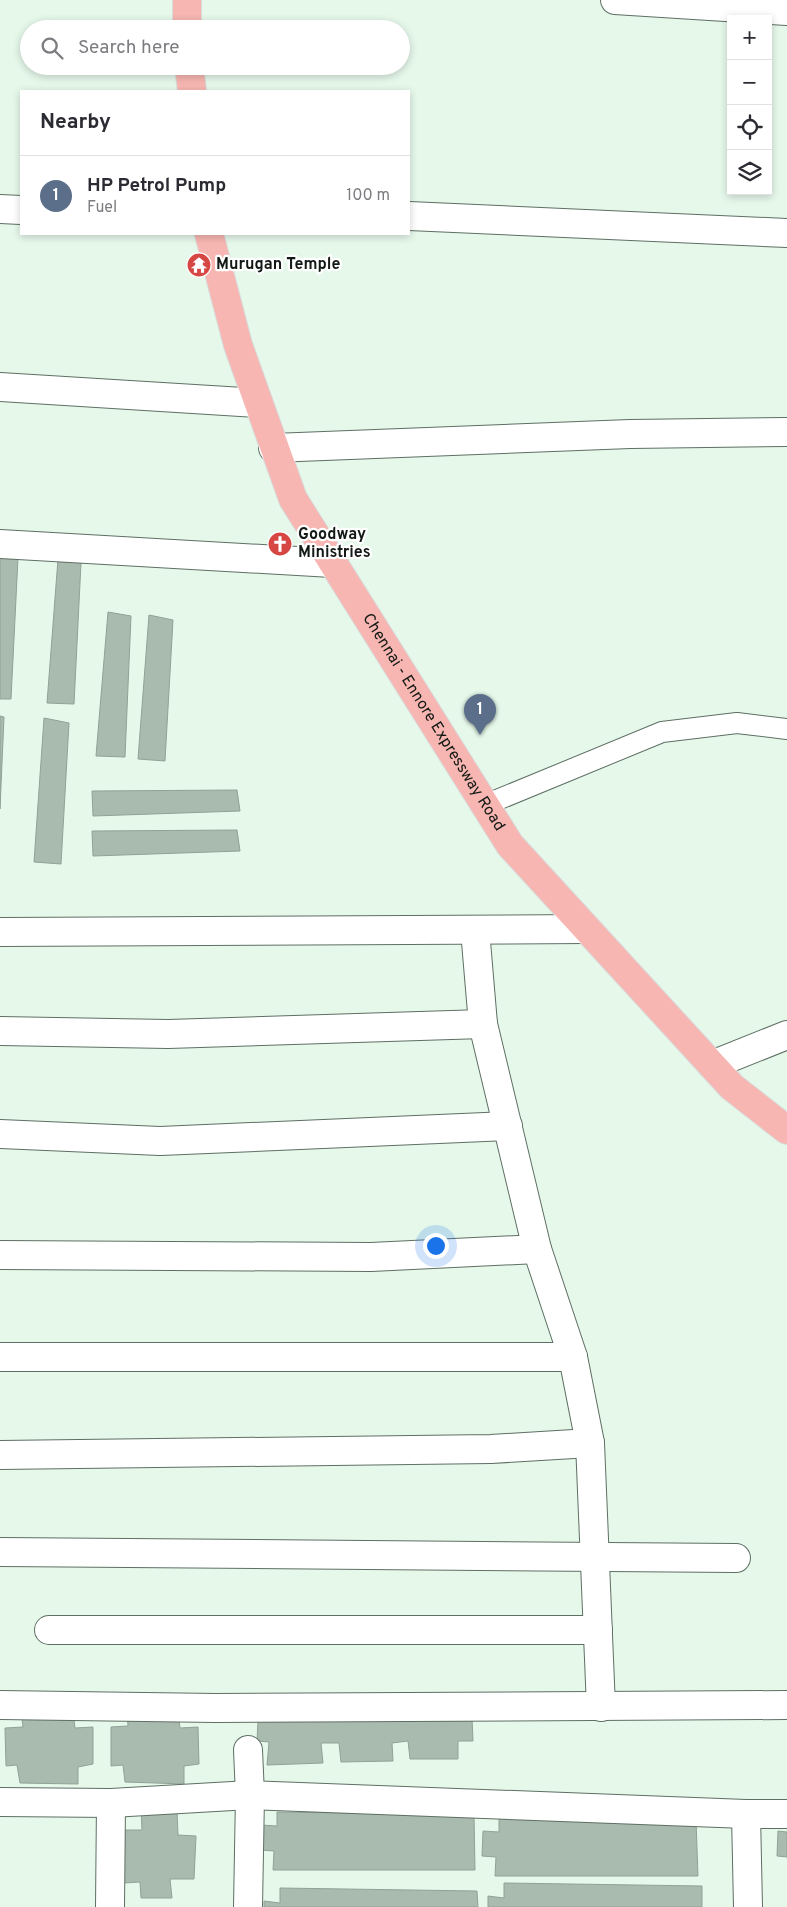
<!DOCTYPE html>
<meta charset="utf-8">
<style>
body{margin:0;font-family:Overpass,sans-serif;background:#f7f7f7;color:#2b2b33}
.controls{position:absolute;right:15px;top:15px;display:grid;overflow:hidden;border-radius:0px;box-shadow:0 2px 8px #0003}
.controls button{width:45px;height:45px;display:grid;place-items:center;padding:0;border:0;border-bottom:1px solid #e1e1e2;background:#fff;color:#2b2b33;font:25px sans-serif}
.you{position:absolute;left:435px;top:1245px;width:18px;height:18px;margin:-12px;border:4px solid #fff;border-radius:50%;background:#1a73e8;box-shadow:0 0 0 8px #1a73e833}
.badge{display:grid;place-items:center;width:32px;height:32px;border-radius:50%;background:#d93025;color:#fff;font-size:16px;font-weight:700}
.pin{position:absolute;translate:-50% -41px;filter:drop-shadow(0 1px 2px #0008)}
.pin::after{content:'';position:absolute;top:26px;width:18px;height:15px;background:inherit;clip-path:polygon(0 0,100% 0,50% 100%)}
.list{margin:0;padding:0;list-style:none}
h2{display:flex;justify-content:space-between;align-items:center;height:65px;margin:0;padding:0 20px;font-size:21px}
h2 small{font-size:16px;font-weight:400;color:#7c7c81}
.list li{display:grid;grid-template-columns:32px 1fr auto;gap:15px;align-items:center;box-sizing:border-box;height:80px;padding:0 20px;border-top:1px solid #e1e1e2}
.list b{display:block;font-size:19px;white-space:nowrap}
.list p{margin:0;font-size:16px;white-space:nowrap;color:#7c7c81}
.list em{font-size:16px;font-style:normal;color:#7c7c81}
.icon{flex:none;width:28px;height:28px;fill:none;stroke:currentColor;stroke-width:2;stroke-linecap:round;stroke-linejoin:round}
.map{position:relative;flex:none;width:787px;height:1907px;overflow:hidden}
.search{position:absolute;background:#fff;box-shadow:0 2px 8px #0003;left:20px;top:20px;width:390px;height:55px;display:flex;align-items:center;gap:12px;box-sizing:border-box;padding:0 18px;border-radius:28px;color:#7c7c81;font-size:19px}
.panel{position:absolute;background:#fff;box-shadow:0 2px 8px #0003;left:20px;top:90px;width:390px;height:145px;border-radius:0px}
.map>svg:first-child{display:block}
.building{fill:#a9bbae;stroke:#90a295}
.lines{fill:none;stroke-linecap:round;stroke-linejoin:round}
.service-casing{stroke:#5e6f63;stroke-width:22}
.minor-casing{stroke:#5e6f63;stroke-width:30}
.primary-casing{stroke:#d9dada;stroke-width:30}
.service{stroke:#fff;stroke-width:20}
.minor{stroke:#fff;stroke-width:28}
.primary{stroke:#f7b6b1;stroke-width:28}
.labels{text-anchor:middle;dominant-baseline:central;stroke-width:4.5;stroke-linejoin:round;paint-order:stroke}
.poi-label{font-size:16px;font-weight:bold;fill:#131915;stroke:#fff;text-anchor:start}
.street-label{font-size:16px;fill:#131915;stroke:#fff}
</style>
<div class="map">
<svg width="787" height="1907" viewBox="0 0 787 1907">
<rect width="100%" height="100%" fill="#e5f8ea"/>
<g class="building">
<polygon points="0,554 18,558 11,699 0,699"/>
<polygon points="58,559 81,563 74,704 47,703"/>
<polygon points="108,612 131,616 125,757 96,756"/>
<polygon points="149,615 173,620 165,761 138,759"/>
<polygon points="0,716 4,717 0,809"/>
<polygon points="44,718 69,723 61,864 34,862"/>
<polygon points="237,790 240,811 93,816 92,791"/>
<polygon points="237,830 240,851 93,856 92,831"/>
<polygon points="21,1710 73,1711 75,1728 93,1727 93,1764 78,1767 78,1784 20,1783 17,1765 6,1766 5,1728 23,1727"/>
<polygon points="127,1711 178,1711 180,1728 198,1727 199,1764 184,1766 184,1784 125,1782 123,1765 111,1766 111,1727 128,1726"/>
<polygon points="472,1718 473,1741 458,1741 458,1759 410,1759 408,1741 392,1743 393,1761 341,1762 339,1743 321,1743 323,1763 267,1765 269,1742 257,1741 258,1721"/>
<polygon points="141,1808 177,1810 178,1835 196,1836 194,1879 170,1879 172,1898 141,1898 140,1882 124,1883 122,1830 142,1830"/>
<polygon points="277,1812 474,1815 475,1870 273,1870 274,1851 260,1850 261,1825 277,1826"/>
<polygon points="499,1818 696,1820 698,1876 495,1876 496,1857 482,1856 483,1831 499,1832"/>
<polygon points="778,1831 787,1832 787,1857 777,1856"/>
<polygon points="504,1883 702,1886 702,1907 488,1907 488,1896 504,1898"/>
<polygon points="280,1888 477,1891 478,1907 264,1907 264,1901 280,1903"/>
</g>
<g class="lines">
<defs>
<polyline id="service" points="485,805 662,732 737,723 787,729"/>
<g id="minor">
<polyline points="615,0 787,11"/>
<polyline points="0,209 21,210"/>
<polyline points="409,216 787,233"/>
<polyline points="0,387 258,403"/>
<polyline points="273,448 630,434 787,432"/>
<polyline points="0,544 332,563"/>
<polyline points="0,932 586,929"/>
<polyline points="0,1031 168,1034 483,1024"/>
<polyline points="712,1065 787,1035"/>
<polyline points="0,1134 160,1141 508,1126"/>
<polyline points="537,1249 573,1357 590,1443 601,1707"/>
<polyline points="0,1255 371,1257 537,1249 483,1024 475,930"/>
<polyline points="0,1357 573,1357"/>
<polyline points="0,1455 491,1449 590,1443"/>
<polyline points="0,1552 736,1558"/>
<polyline points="49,1630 598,1630"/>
<polyline points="0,1705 216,1708 787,1705"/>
<polyline points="248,1750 250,1795 248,1907"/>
<polyline points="0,1802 111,1803 250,1795 746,1814 787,1814"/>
<polyline points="746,1814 748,1907"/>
<polyline points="110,1907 111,1803"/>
</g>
<g id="primary">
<polyline points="187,0 187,29"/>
<polyline points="189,66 192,91"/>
<path id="s1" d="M209 234 238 345 293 499 510 845 732 1087 787 1130"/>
</g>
</defs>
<use href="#service" class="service-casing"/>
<use href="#minor" class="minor-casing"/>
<use href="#primary" class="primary-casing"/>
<use href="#service" class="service"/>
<use href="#minor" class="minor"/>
<use href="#primary" class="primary"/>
</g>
<defs>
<symbol id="temple-disc" viewBox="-11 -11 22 22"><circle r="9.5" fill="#d64744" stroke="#fff"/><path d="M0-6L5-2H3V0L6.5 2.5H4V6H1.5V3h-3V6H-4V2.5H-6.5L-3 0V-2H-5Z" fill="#fff"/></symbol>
<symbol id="church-disc" viewBox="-11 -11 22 22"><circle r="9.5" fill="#d64744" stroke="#fff"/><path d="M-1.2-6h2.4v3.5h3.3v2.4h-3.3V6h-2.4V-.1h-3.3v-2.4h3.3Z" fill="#fff"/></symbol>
</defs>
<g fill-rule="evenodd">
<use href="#temple-disc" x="185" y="251" width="28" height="28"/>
<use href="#church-disc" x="266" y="530" width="28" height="28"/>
</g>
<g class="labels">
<g class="poi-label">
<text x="216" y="265">Murugan Temple</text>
<text x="298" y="535">Goodway<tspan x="298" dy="18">Ministries</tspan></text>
</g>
<g class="street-label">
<text stroke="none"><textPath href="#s1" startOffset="542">Chennai - Ennore Expressway Road</textPath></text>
</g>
</g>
</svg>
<div class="controls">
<button>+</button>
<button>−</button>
<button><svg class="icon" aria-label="locate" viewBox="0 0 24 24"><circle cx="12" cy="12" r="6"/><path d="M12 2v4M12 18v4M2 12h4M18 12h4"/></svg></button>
<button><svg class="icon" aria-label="layers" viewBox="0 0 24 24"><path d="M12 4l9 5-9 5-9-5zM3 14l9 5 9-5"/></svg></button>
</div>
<div class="you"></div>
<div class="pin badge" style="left:480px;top:735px;background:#5c6f8a">1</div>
<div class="search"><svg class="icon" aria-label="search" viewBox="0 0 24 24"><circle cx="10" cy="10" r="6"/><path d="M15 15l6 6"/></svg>Search here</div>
<section class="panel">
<h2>Nearby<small></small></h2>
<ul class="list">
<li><span class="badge" style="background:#5c6f8a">1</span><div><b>HP Petrol Pump</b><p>Fuel</p></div><em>100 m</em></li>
</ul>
</section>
</div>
